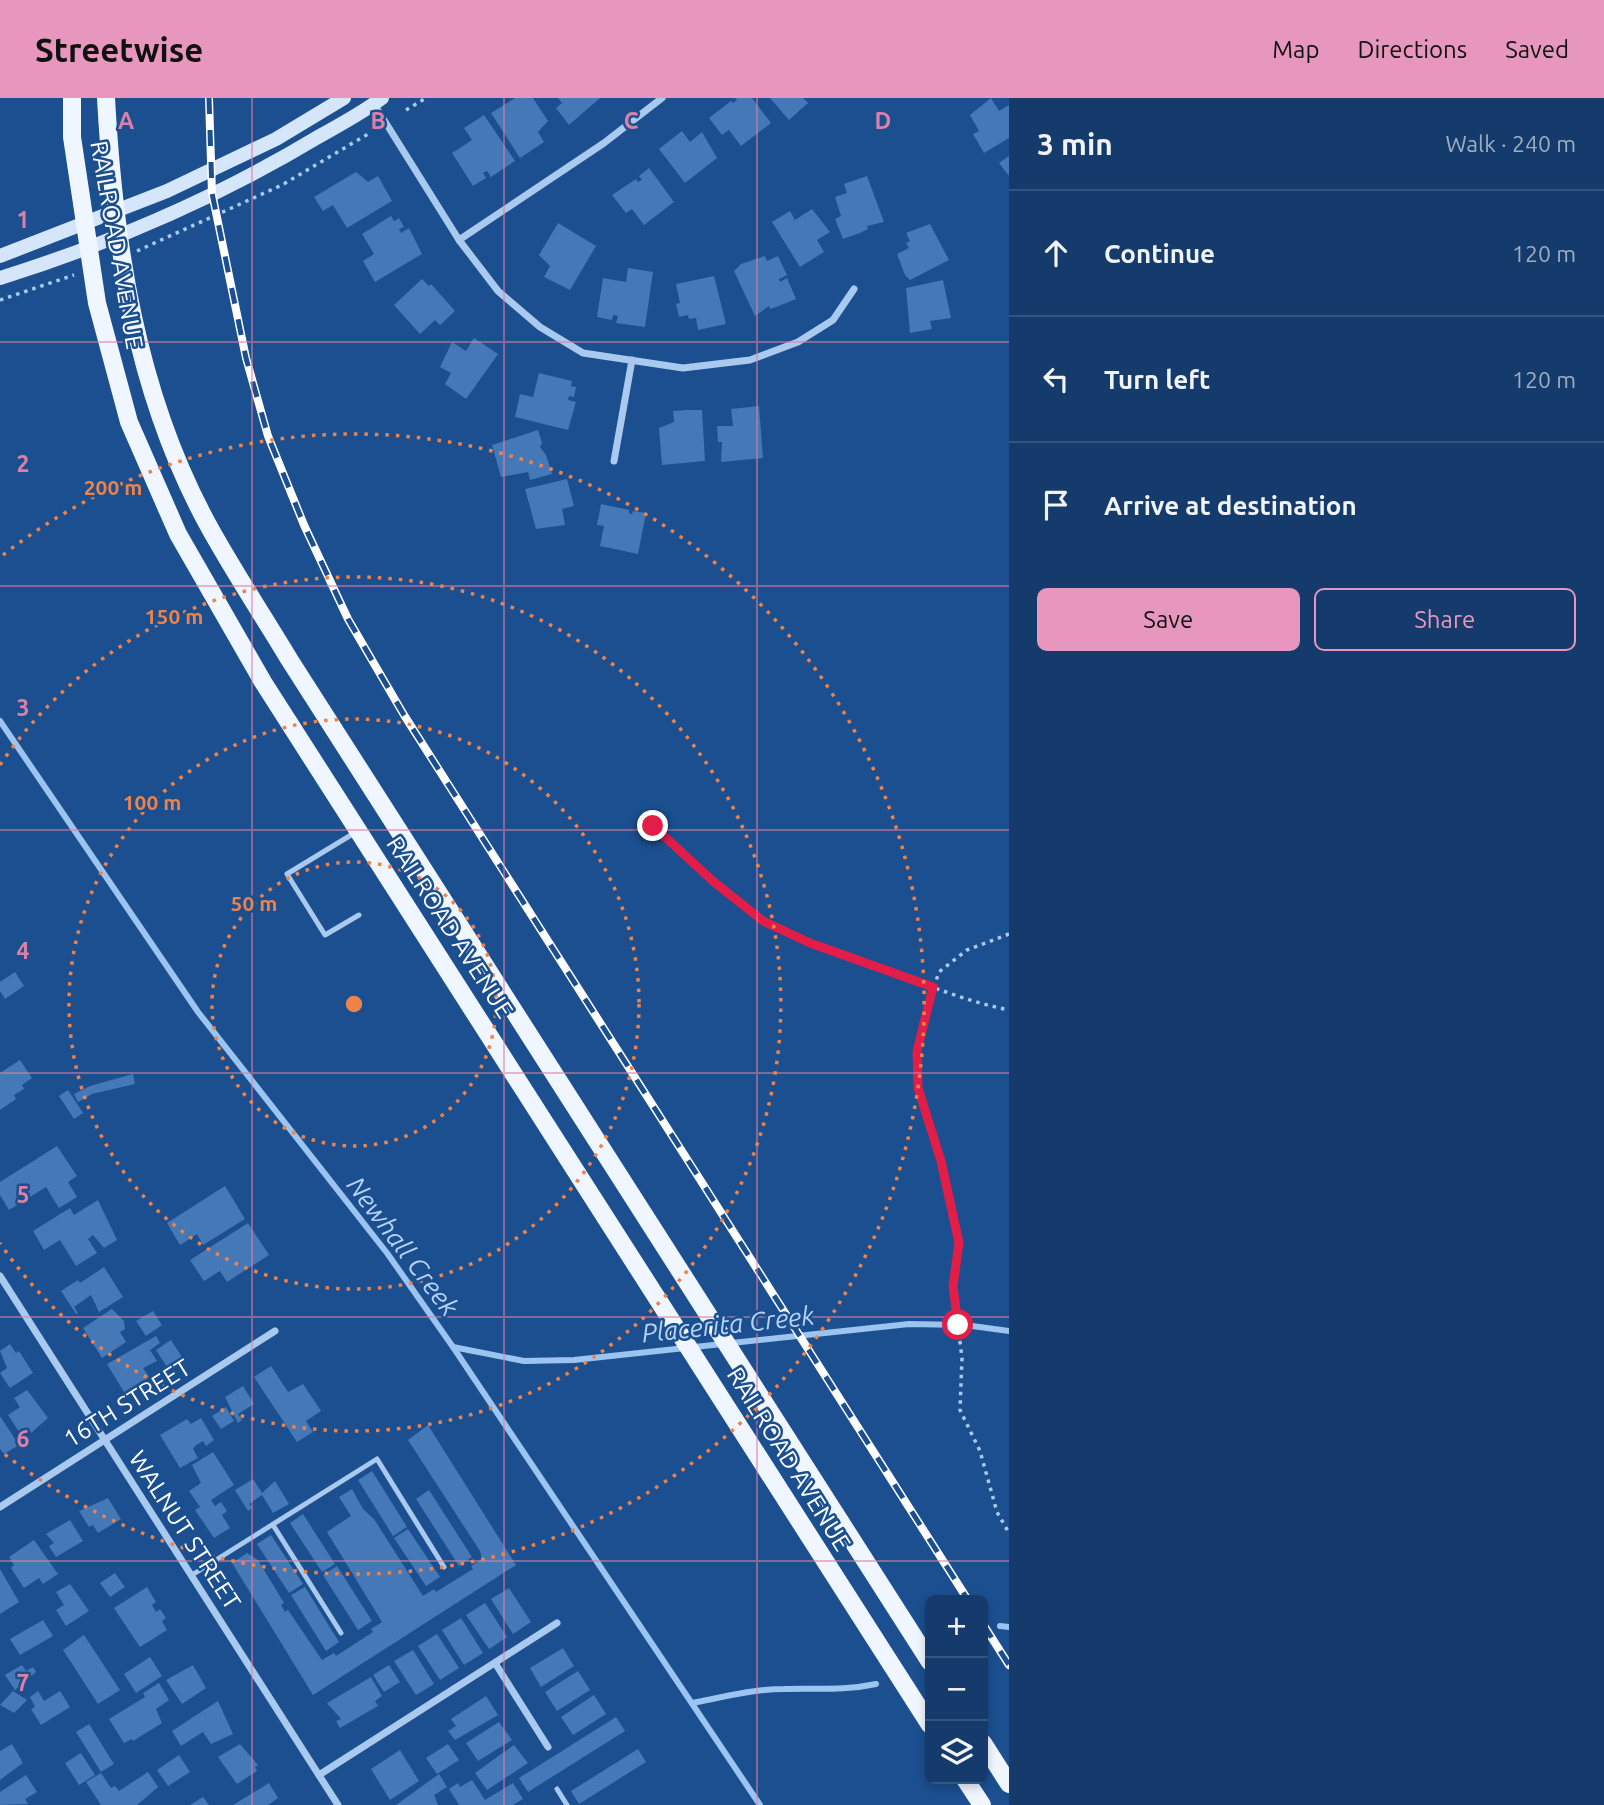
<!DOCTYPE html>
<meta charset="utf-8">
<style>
body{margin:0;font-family:Ubuntu,sans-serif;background:#214673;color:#f1f3f6}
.controls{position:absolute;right:21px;bottom:21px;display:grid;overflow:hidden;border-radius:10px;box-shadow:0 4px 10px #0003}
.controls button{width:63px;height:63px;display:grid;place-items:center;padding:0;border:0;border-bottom:2px solid #33557e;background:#143b6b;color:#f1f3f6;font:35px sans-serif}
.stop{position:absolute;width:21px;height:21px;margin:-16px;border:5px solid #e11d48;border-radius:50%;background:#fff}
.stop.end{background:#e11d48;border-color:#fff;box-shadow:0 2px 7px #0008}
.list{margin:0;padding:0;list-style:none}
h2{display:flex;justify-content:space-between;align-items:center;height:91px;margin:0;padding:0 28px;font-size:30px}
h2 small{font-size:23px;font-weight:400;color:#9dadc1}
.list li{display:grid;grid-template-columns:46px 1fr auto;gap:21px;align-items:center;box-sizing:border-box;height:126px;padding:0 28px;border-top:2px solid #33557e}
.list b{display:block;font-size:26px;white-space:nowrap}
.list em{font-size:23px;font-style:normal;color:#9dadc1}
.actions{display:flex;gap:14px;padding:21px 28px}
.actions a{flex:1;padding:16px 0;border:2px solid #e797bd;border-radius:10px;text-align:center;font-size:24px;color:#e797bd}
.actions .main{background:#e797bd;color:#111}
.icon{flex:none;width:38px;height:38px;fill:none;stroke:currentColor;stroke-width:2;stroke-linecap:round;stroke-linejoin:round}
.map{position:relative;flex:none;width:1009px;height:1707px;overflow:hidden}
header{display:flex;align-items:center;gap:42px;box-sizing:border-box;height:98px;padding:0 35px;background:#e797bd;color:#111}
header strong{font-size:33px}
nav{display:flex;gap:38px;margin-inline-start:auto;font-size:24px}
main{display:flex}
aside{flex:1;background:#143b6b}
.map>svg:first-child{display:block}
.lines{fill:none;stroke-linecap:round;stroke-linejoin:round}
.stream{stroke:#9cc4f0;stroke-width:6}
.building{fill:#4478b7}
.path{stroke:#a9c9ee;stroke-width:3.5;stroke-dasharray:3.5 5;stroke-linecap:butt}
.service{stroke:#a9c9ee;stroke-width:5}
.minor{stroke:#a9c9ee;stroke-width:7}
.secondary{stroke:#d6e6fa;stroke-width:14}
.primary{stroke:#f0f6ff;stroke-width:18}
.rail-casing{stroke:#fff;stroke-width:8}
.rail{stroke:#1b4f8f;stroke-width:5;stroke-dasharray:16;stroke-linecap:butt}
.route{stroke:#e11d48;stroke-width:9}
.grid{fill:none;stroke:#dd80a5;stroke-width:2;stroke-opacity:0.55}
.ring{fill:none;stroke:#ee8249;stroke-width:3.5;stroke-dasharray:3.5 7}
.labels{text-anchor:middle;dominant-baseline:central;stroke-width:5;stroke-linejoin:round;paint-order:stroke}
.street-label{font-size:24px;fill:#fff;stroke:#1b4f8f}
.water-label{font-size:26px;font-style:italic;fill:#b5d3f5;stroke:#1b4f8f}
.grid-label{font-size:23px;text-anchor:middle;font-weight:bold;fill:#dd80a5;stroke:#1b4f8f;stroke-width:5;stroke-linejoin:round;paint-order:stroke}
.centre{fill:#ee8249;stroke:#1b4f8f;stroke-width:3.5}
.ring-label{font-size:21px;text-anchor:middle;font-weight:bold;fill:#ee8249;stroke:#1b4f8f;stroke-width:5;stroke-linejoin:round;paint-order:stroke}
</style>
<header>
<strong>Streetwise</strong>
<nav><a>Map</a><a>Directions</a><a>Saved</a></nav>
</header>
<main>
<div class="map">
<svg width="1009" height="1707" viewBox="0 0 1009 1707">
<rect width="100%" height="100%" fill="#1b4f8f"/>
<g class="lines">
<g class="stream">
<polyline points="0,623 198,914 387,1155 453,1249 760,1707"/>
<polyline points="453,1249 524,1263 574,1262 909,1226 965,1227 1009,1233"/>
<polyline points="1000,1528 1009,1529"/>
<path d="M693 1605C723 1599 754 1591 784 1591 817 1590 844 1593 876 1586"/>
</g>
</g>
<g class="building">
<polygon points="515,0 533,0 548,23 538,34 544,44 520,60 491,15"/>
<polygon points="558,0 600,0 569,27 556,10 562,5"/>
<polygon points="735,0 752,0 771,25 741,48 729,32 722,37 709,20 731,3 733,5 737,2"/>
<polygon points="770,0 803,0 808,5 789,22"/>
<polygon points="991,0 999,13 1009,7 1009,40 984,55 973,36 979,33 970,17"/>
<polygon points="484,17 515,63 491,79 487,73 483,75 486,80 473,88 452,55 472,42 464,30"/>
<polygon points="682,33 690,44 702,34 717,60 685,85 659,51"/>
<polygon points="1009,58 1009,78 999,65"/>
<polygon points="649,70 674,104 644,127 632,111 626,115 612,97 636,81 638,84 642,82 639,78"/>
<polygon points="356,74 368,84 378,78 392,103 347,130 333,107 323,113 314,99"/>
<polygon points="867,78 884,124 867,128 868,131 860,135 843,141 835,121 841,118 835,99 847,95 844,86"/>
<polygon points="812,111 830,134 817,142 824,154 800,169 772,124 790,113 795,122"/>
<polygon points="391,118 394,123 399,120 404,129 399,131 401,135 409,130 422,156 375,184 363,163 374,156 362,136"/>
<polygon points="558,125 596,148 570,192 544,179 550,168 539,157"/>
<polygon points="930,126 949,162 910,182 905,177 897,156 909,150 906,145 910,143 906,135"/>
<polygon points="765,158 767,163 778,158 787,177 779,181 780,184 787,180 796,201 779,208 770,211 769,208 755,218 734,173 741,166"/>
<polygon points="628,170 653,174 645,229 616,225 618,218 613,217 612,222 597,219 603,180 626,184"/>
<polygon points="714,178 726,226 698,232 696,220 689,221 688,217 679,219 676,206 680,205 676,186"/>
<polygon points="422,181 429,188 431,186 455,213 440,227 435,222 420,236 394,207"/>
<polygon points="943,182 951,220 930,223 932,231 910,235 906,190"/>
<polygon points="474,240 498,256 466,301 445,286 451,275 440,269 452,244 466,253"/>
<polygon points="539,275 572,283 571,288 576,289 574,299 569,298 568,302 576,304 568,332 515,319 520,296 533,299"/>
<polygon points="759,308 763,360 721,364 722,344 718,344 717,328 733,328 731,311"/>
<polygon points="686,312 702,312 705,363 662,367 659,330 674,324 673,313"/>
<polygon points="538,332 542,345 540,349 546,357 552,376 530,382 528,374 501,379 492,347"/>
<polygon points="567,381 574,408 562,411 565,427 536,431 525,391"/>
<polygon points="601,406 629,412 629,415 632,416 633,413 646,415 638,456 600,448 604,428 597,427"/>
<polygon points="15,874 24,888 5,901 0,893 0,884"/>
<polygon points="20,962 32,980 22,987 24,991 14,997 16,1001 0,1012 0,975"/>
<polygon points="133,976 135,986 92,996 78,1004 74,996 90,988"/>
<polygon points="68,992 83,1015 74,1021 59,998"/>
<polygon points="57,1048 77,1078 68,1084 77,1099 59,1110 46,1089 9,1112 0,1097 0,1084"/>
<polygon points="225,1088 245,1121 203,1147 197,1136 180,1147 167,1125"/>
<polygon points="98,1102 117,1142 104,1150 93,1137 88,1141 97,1155 76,1168 60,1142 44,1152 33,1133 70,1110 74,1117"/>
<polygon points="248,1125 269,1157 227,1184 220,1173 204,1183 190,1162"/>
<polygon points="104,1169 123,1199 99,1214 91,1197 74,1209 78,1215 76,1216 61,1193 78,1182 80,1185"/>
<polygon points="112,1211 124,1223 125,1231 120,1234 126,1244 102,1260 83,1230"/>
<polygon points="153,1213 162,1227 146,1238 136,1223"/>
<polygon points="156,1238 160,1245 150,1252 157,1263 143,1270 149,1279 124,1294 107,1266"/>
<polygon points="171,1242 182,1259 167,1269 156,1252"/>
<polygon points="10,1246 16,1255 19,1253 33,1275 10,1290 0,1275 7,1270 0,1253"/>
<polygon points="271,1268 288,1294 303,1286 321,1313 306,1323 313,1334 297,1344 254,1279"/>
<polygon points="243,1288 254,1306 238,1316 242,1322 238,1325 225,1299"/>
<polygon points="27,1292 48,1320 31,1335 29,1331 21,1337 8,1317 20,1309 14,1300"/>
<polygon points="226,1309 234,1323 221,1331 212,1318"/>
<polygon points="0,1318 19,1347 4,1356 0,1351"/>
<polygon points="201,1320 214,1342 206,1348 203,1343 195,1348 193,1351 198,1360 180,1370 160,1337 187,1321 191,1326"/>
<polygon points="428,1327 516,1467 313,1597 232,1465 247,1455 258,1462 284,1505 281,1507 285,1514 288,1512 322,1562 334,1555 336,1558 373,1534 371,1531 382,1524 327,1434 351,1418 339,1399 352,1391 363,1411 374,1421 423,1498 434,1491 436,1494 473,1471 471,1468 482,1461 480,1453 408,1342"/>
<polygon points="213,1354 234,1387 211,1402 215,1408 221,1404 227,1413 222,1417 230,1430 214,1440 195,1412 200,1409 189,1393 201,1385 192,1367"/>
<polygon points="372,1373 407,1429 393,1438 358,1382"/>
<polygon points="253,1381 262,1395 275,1383 289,1406 273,1415 262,1397 249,1406 252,1410 248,1413 235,1392"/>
<polygon points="429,1392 472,1459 459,1468 416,1401"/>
<polygon points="108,1400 121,1421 98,1435 93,1427 89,1429 79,1413"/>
<polygon points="303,1416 335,1466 322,1474 290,1425"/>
<polygon points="70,1422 83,1443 56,1459 49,1448 54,1445 46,1436"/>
<polygon points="408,1431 440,1479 426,1488 394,1440"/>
<polygon points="271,1437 303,1486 289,1495 257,1446"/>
<polygon points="34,1442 58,1476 43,1486 39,1480 24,1490 11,1470 14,1467 9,1459"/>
<polygon points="337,1468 372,1523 358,1532 323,1477"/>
<polygon points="0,1471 19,1504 0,1516"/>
<polygon points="115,1475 125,1489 110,1499 100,1485"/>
<polygon points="70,1486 89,1513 66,1528 56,1512 64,1507 56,1494"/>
<polygon points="147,1489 156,1504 152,1507 156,1514 160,1511 166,1520 162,1523 167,1532 140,1549 114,1510"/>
<polygon points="305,1489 339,1544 326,1553 291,1497"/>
<polygon points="509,1490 531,1524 513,1536 491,1501"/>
<polygon points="485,1505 507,1539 489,1551 466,1517"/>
<polygon points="461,1520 483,1555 464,1567 442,1532"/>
<polygon points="43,1522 53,1538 20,1557 10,1541"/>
<polygon points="437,1536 459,1570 440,1582 418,1548"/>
<polygon points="84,1537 120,1592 98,1606 63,1552"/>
<polygon points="563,1550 574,1568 541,1589 530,1570"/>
<polygon points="413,1552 434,1586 416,1597 394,1563"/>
<polygon points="150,1559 162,1578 136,1595 124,1576"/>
<polygon points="22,1567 26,1573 33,1569 36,1574 15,1592 5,1577"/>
<polygon points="193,1567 206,1590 182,1606 166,1582"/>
<polygon points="389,1567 400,1584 384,1594 373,1577"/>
<polygon points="578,1573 590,1592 557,1613 545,1594"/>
<polygon points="371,1579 382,1598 375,1603 378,1608 340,1630 336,1623 341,1621 327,1605"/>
<polygon points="159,1585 169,1602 156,1611 162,1625 133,1643 132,1641 124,1645 109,1621 145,1599 143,1595"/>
<polygon points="13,1593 27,1602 14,1615 0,1607"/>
<polygon points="38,1593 44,1603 60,1593 70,1609 41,1627 31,1611 35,1609 30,1599"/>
<polygon points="594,1597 606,1616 573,1637 561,1619"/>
<polygon points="486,1598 498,1617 455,1642 448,1633 456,1628 451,1621"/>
<polygon points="218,1603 233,1636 211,1646 203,1634 181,1648 172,1633"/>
<polygon points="616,1619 625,1633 528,1694 519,1680"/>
<polygon points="499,1624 512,1642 478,1663 466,1645"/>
<polygon points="89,1626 114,1666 101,1674 76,1634"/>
<polygon points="12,1646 23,1665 0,1682 0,1653"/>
<polygon points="240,1646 258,1667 255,1669 257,1673 237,1686 218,1659"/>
<polygon points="448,1646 459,1662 437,1676 426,1660"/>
<polygon points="514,1647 528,1665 487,1692 475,1675"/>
<polygon points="638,1651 646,1664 579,1706 571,1693"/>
<polygon points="400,1652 419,1683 390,1702 371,1671"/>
<polygon points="81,1655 95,1677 79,1687 65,1665"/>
<polygon points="179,1657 190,1674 168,1688 157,1672"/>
<polygon points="148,1674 158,1689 137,1707 101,1707 86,1684 101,1675 111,1690 115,1688 119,1693"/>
<polygon points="439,1676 447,1689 434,1697 438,1707 396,1707"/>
<polygon points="26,1677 37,1694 25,1701 28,1706 0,1707 0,1694"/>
<polygon points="472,1682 485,1702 513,1685 523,1701 513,1707 459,1707 449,1691 458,1685 460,1689"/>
<polygon points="269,1685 278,1700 268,1707 233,1707"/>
<polygon points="203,1699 209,1707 190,1707"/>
</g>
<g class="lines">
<g class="path">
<polyline points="406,12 426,0"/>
<polyline points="137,153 282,87 368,36"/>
<polyline points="0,202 74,177"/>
<path d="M653 728C688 760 723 795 762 823 790 841 822 847 852 858 905 877 954 901 1009 912"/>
<polyline points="1009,836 967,852 939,874 923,922 917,953 918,990 941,1064 959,1145 953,1188 962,1260 960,1312 980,1353 997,1414 1009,1435"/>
</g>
<g class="service">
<polyline points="356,734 287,776 325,837 359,817"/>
<polyline points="273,1427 341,1535"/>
<polyline points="192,1477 377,1361 444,1469"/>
<polyline points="557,1691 567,1707"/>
</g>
<g class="minor">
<polyline points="374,6 459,142 498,193 540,229 583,255 683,270 750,262 798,244 833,222 854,191"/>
<polyline points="459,142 604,45 662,0"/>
<polyline points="614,363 632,262"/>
<polyline points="0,1178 338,1707"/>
<polyline points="0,1409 275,1233"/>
<polyline points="495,1565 548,1649"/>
<polyline points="319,1677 557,1525"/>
</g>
<g class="secondary">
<polyline points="0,158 167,93 276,41 344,0"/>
<path d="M0 180C109 146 220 98 318 39 340 27 362 15 382 0"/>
</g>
<g class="primary">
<polyline points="72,0 72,39 97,205 129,324 178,436 263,584 930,1627"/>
<path d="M106 0C114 146 136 294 207 425 232 471 262 516 289 561L930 1564"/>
<polyline points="983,1645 1009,1686"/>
<polyline points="965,1681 982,1707"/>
</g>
<defs>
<g id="rail">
<polyline points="209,0 212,95 246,260 268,338 304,427 348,521 404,617 968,1502"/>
<polyline points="983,1526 1009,1567"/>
</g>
</defs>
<use href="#rail" class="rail-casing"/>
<use href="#rail" class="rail"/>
</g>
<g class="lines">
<polyline class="route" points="653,728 714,784 763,823 810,845 933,889 917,953 918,990 941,1063 959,1145 953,1188 958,1227"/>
</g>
<path class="grid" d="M252 0V1707M504 0V1707M757 0V1707M0 244H1009M0 488H1009M0 732H1009M0 975H1009M0 1219H1009M0 1463H1009"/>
<g class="ring">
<circle cx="354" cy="906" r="142"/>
<circle cx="354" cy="906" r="285"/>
<path d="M0 667A427 427 0 1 1 0 1145"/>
<path d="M3 457A570 570 0 1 1 3 1355"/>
</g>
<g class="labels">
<g class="street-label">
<text transform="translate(117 147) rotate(80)">RAILROAD AVENUE</text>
<text transform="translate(450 829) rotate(57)">RAILROAD AVENUE</text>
<text transform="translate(127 1305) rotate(-32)">16TH STREET</text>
<text transform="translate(789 1361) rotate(58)">RAILROAD AVENUE</text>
<text transform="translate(185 1432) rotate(57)">WALNUT STREET</text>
</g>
<g class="water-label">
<text transform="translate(403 1148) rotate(53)">Newhall Creek</text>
<text transform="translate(728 1226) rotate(-6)">Placerita Creek</text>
</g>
</g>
<g class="grid-label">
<text x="126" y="31">A</text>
<text x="378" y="31">B</text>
<text x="631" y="31">C</text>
<text x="883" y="31">D</text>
<text x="23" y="130">1</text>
<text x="23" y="374">2</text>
<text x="23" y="618">3</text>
<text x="23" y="861">4</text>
<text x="23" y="1105">5</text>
<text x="23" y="1349">6</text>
<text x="23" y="1593">7</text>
</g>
<circle cx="354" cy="906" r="10" class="centre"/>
<g class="ring-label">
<text x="113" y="397">200 m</text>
<text x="174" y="526">150 m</text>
<text x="152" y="712">100 m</text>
<text x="254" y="813">50 m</text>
</g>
</svg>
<div class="controls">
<button>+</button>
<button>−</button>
<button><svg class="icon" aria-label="layers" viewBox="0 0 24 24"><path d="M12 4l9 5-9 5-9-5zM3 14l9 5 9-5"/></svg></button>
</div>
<div class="stop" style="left:958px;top:1227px"></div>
<div class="stop end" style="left:653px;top:728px"></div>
</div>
<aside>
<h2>3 min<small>Walk · 240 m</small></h2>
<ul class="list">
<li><svg class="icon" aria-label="ahead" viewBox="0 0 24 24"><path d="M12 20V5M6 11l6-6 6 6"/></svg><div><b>Continue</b></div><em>120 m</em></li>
<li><svg class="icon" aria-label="left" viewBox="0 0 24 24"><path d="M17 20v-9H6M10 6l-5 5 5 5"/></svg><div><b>Turn left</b></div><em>120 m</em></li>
<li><svg class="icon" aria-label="arrive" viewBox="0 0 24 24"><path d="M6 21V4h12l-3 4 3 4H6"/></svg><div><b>Arrive at destination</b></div></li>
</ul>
<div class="actions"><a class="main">Save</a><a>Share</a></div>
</aside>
</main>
